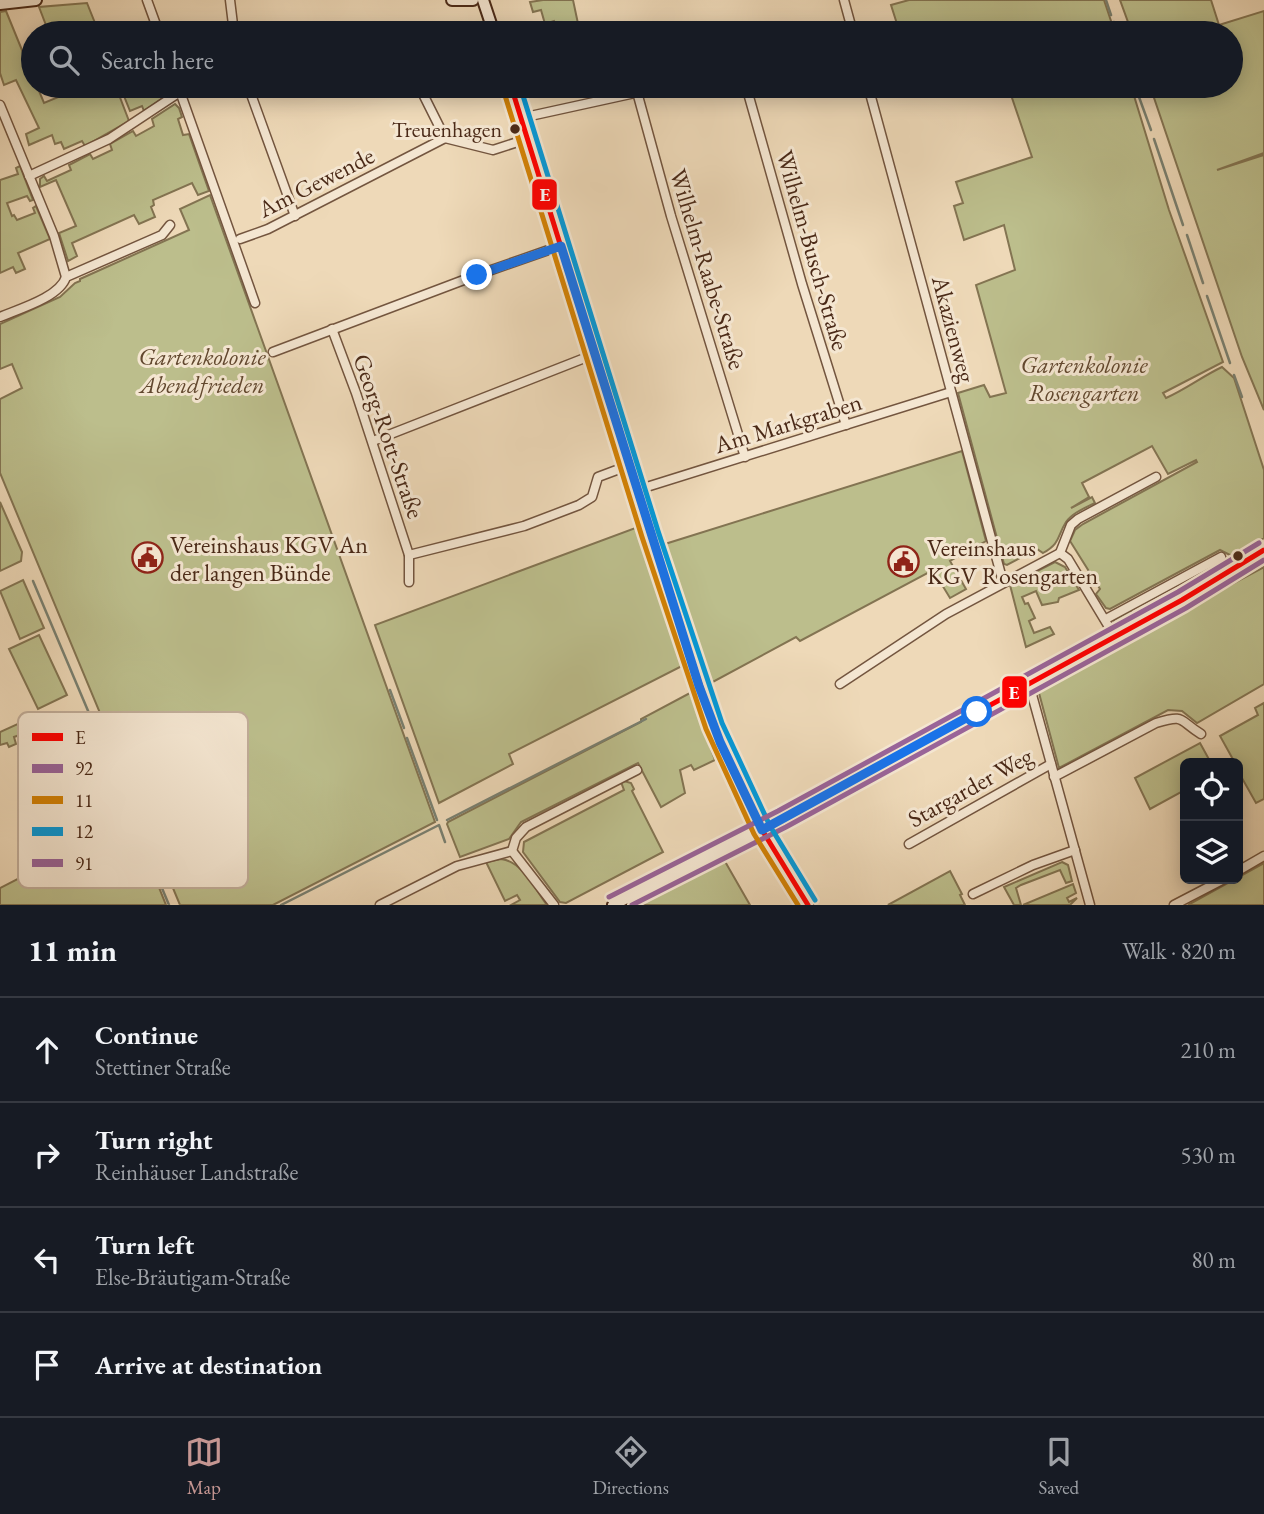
<!DOCTYPE html>
<meta charset="utf-8">
<style>
body{margin:0;font-family:"EB Garamond",serif;background:#20242c;color:#f1f3f6}
.controls{position:absolute;right:21px;bottom:21px;display:grid;overflow:hidden;border-radius:10px;box-shadow:0 4px 18px #0003}
.controls button{width:63px;height:63px;display:grid;place-items:center;padding:0;border:0;border-bottom:2px solid #363941;background:#171b24;color:#f1f3f6;font:35px sans-serif}
.stop{position:absolute;width:21px;height:21px;margin:-16px;border:5px solid #1a73e8;border-radius:50%;background:#fff}
.stop.end{background:#1a73e8;border-color:#fff;box-shadow:0 2px 7px #0008}
.list{margin:0;padding:0;list-style:none}
h2{display:flex;justify-content:space-between;align-items:center;height:91px;margin:0;padding:0 28px;font-size:30px}
h2 small{font-size:23px;font-weight:400;color:#9ea1a6}
.list li{display:grid;grid-template-columns:46px 1fr auto;gap:21px;align-items:center;box-sizing:border-box;height:105px;padding:0 28px;border-top:2px solid #363941}
.list b{display:block;font-size:26px;white-space:nowrap}
.list p{margin:0;font-size:23px;white-space:nowrap;color:#9ea1a6}
.list em{font-size:23px;font-style:normal;color:#9ea1a6}
.icon{flex:none;width:38px;height:38px;fill:none;stroke:currentColor;stroke-width:2;stroke-linecap:round;stroke-linejoin:round}
.map{position:relative;flex:none;width:1264px;height:905px;overflow:hidden}
.search{position:absolute;background:#171b24;box-shadow:0 4px 18px #0003;left:21px;right:21px;top:21px;height:77px;display:flex;align-items:center;gap:18px;box-sizing:border-box;padding:0 24px;border-radius:38px;color:#9ea1a6;font-size:26px}
.sheet{height:511px;background:#171b24}
nav{display:flex;justify-content:space-around;align-items:center;box-sizing:border-box;height:98px;border-top:2px solid #363941;background:#171b24;font-size:19px;color:#9ea1a6}
nav a{display:grid;justify-items:center;gap:4px}
nav .on{color:#c59692}
.map>svg:first-child{display:block}
.green{fill:#bcbe8c;stroke:#837452;stroke-width:2}
.lines{fill:none;stroke-linecap:round;stroke-linejoin:round}
.stream{stroke:#798071;stroke-width:2.5}
.street-casing{stroke:#73553f;stroke-width:11}
.secondary-casing{stroke:#4a2917;stroke-width:14}
.street{stroke:#f4e6d1;stroke-width:8}
.secondary{stroke:#f4e6d1;stroke-width:10}
.bus-1-casing{stroke:#f4e6d1;stroke-width:10}
.bus-2-casing{stroke:#f4e6d1;stroke-width:10}
.bus-3-casing{stroke:#f4e6d1;stroke-width:10}
.bus-4-casing{stroke:#f4e6d1;stroke-width:10}
.bus-5-casing{stroke:#f4e6d1;stroke-width:10}
.bus-1{stroke:#f00;stroke-width:5}
.bus-2{stroke:#996498;stroke-width:5}
.bus-3{stroke:#d28105;stroke-width:5}
.bus-4{stroke:#0499d9;stroke-width:5}
.bus-5{stroke:#996498;stroke-width:5}
.route{stroke:#1a73e8;stroke-width:9}
.bus-dot{fill:#4a2917;stroke:#f4e6d1;stroke-width:2.5}
.labels{text-anchor:middle;dominant-baseline:central;stroke-width:6;stroke-linejoin:round;paint-order:stroke}
.bus-label{font-size:22px;fill:#4a2917;stroke:#f4e6d1;text-anchor:end}
.street-label{font-size:24px;fill:#4a2917;stroke:#f4e6d1}
.park-label{font-size:24px;font-style:italic;fill:#61472e;stroke:#f4e6d1}
.poi-label{font-size:24px;fill:#4a2917;stroke:#f4e6d1;text-anchor:start}
.key{fill:#f4e6d1;stroke:#c1ad99;stroke-width:2}
.key-label{font-size:19px;fill:#4a2917}
.line-badge{stroke:#f4e6d1;stroke-width:2.5}
.badge-label{font-size:19px;text-anchor:middle;font-weight:bold;fill:#fff}
</style>
<div class="map">
<svg width="1264" height="905" viewBox="0 0 1264 905">
<rect width="100%" height="100%" fill="#eed9b8"/>
<filter id="stains"><feTurbulence type="fractalNoise" baseFrequency=".00286" numOctaves="4"/><feColorMatrix values="0 0 0 0 .2 0 0 0 0 .09 0 0 0 0 .02 0 0 0 .5 -.17"/></filter>
<radialGradient id="worn" r=".72"><stop offset=".6" stop-color="#630" stop-opacity="0"/><stop offset="1" stop-color="#630" stop-opacity=".3"/></radialGradient>
<g class="green">
<polygon points="543,0 573,0 580,33 559,33 554,21 545,24 541,10 533,12 530,2"/>
<polygon points="909,0 1104,0 1115,33 908,33 906,25 898,27 891,5"/>
<polygon points="1120,0 1211,0 1219,25 1264,11 1264,153 1217,170 1264,155 1264,410 1242,357 1150,86 1231,86 1231,33 1132,33"/>
<polygon points="87,3 99,33 49,33 39,7"/>
<polygon points="6,11 33,77 33,86 37,86 44,103 73,91 71,86 97,86 100,93 116,87 129,121 85,146 82,141 64,149 61,142 55,144 52,135 29,145 26,134 39,128 16,80 4,85 0,73 0,12"/>
<polygon points="120,86 172,86 172,87 167,95 144,111 142,106 130,111"/>
<path d="M1008 86H1131L1169 210 1223 362 1163 393 1166 398C1186 389 1203 376 1222 367L1234 378 1264 470V538L1232 556 1220 550 1110 609 1106 608 1096 594 1100 589 1070 541 1075 530 1083 524 1197 462 1196 460 1168 474 1152 446 1082 483 1089 497 1071 508 1092 497 1095 503C1085 508 1072 513 1066 522 1057 536 1061 543 1043 553L1037 549 1007 565 1004 564 958 393 984 385 990 397 1006 393 976 285 1015 270 1004 225 964 240 954 206 963 203 956 182 1032 157Z"/>
<polygon points="175,104 179,108 182,117 178,119 183,135 189,134 209,191 198,195 192,183 153,200 154,205 151,207 155,217 139,224 134,215 72,243 77,256 68,261 59,233 76,226 56,180 40,187 40,179 44,176 47,181 71,170 69,165 90,154 93,159 112,150 110,144 133,131 136,136 154,126 152,119"/>
<polygon points="20,166 33,200 30,201 27,196 7,203 12,216 14,215 17,220 35,213 33,208 36,206 50,239 18,253 25,269 16,273 13,267 0,273 0,180 18,174 16,168"/>
<polygon points="210,195 435,822 273,905 180,905 0,473 0,399 22,388 12,364 0,369 0,324 60,297 75,283 80,281 80,279 189,230 180,209"/>
<polygon points="962,451 986,541 950,561 966,589 950,598 933,570 800,641 796,637 709,684 665,544"/>
<polygon points="0,502 22,552 21,561 0,571"/>
<polygon points="638,527 682,666 509,754 513,764 439,803 375,625"/>
<polygon points="1055,562 1065,567 1079,590 1059,598 1058,602 1042,605 1036,591 1022,597 1025,604 1028,603 1035,618 1029,621 1034,633 1050,627 1054,634 1026,647 1010,585"/>
<path d="M1221 562 1226 564C1210 578 1130 631 1114 624V620L1130 610 1134 616 1206 577 1203 571Z"/>
<polygon points="1264,567 1264,684 1197,723 1182,711 1168,710 1059,768 1039,693 1042,685"/>
<polygon points="23,580 44,628 20,639 0,591"/>
<polygon points="39,635 67,695 38,709 9,649"/>
<polygon points="690,693 715,760 694,770 691,765 680,770 685,793 661,807 638,763 521,822 509,839 460,857 447,824 448,822 641,722 641,719"/>
<polygon points="1264,703 1264,799 1256,803 1238,771 1238,763 1235,763 1220,736 1258,715 1255,708"/>
<polygon points="33,717 39,719 34,730 14,737 16,744 9,747 7,743 0,745 0,732"/>
<polygon points="1200,743 1211,763 1185,763 1185,790 1150,809 1135,778"/>
<polygon points="624,781 631,783 634,789 632,791 663,852 566,903 560,902 523,852 524,842 624,790 621,782"/>
<polygon points="132,820 166,905 0,905 0,888"/>
<polygon points="723,858 750,905 639,905 640,901"/>
<path d="M501 859C522 861 535 889 547 905H511L520 900 517 895 505 901 486 862Z"/>
<polygon points="1062,862 1068,865 1072,881 1066,883 1060,870 1021,885 1016,888 1021,905 1014,905 1004,887"/>
<polygon points="1264,863 1264,905 1188,905"/>
<polygon points="950,871 962,894 960,895 965,905 888,905"/>
<polygon points="1073,884 1076,893 1067,898 1069,902 1077,898 1070,905 1023,905"/>
</g>
<g class="lines">
<g class="stream">
<polyline points="1106,0 1111,15"/>
<polyline points="1114,22 1118,33"/>
<polyline points="1135,86 1151,130"/>
<polyline points="1154,139 1183,225"/>
<polyline points="1187,235 1203,283"/>
<polyline points="1207,296 1230,363"/>
<polyline points="1234,375 1242,397"/>
<polyline points="33,581 97,732"/>
<polyline points="390,690 404,728"/>
<polyline points="407,738 437,820"/>
<polyline points="100,741 129,810"/>
<polyline points="447,820 646,719"/>
<polyline points="134,821 169,905"/>
<polyline points="281,905 439,825 445,842"/>
</g>
<defs>
<g id="street">
<polyline points="147,0 159,33"/>
<polyline points="230,0 234,33"/>
<polyline points="844,0 853,33"/>
<polyline points="178,86 255,303"/>
<polyline points="248,86 295,216"/>
<polyline points="419,86 445,138"/>
<polyline points="746,86 802,284 846,425"/>
<polyline points="868,86 1003,582"/>
<polyline points="637,92 671,216 745,457"/>
<polyline points="0,105 54,236 66,277"/>
<polyline points="521,118 667,86"/>
<polyline points="29,176 109,139 180,92"/>
<polyline points="240,239 268,229 445,138 493,150 527,139"/>
<path d="M0 317C19 309 60 297 66 277L162 235 170 225"/>
<polyline points="332,329 356,393 409,555 409,582"/>
<polyline points="273,352 477,275 560,246"/>
<polyline points="373,441 595,354"/>
<polyline points="637,490 951,392"/>
<polyline points="1060,553 1068,559 1115,637"/>
<polyline points="409,555 524,526 579,505 592,497 598,477 630,465"/>
<polyline points="1106,619 1221,557"/>
<polyline points="840,684 946,614 1060,553 1071,525 1078,519 1156,477"/>
<polyline points="1029,684 1090,905"/>
<path d="M1054 777 1156 723C1186 714 1178 720 1201 734"/>
<polyline points="909,844 1051,764"/>
<polyline points="512,851 516,838 526,827 637,770"/>
<polyline points="1238,871 1264,856"/>
<polyline points="973,894 1033,865 1075,850"/>
<polyline points="380,905 457,866 512,851 554,905"/>
<polyline points="1174,905 1224,879"/>
</g>
<g id="secondary">
<polyline points="452,0 473,0"/>
<polyline points="483,0 494,33"/>
<polyline points="0,4 36,0"/>
<polyline points="511,86 650,534 714,726 762,830 808,905"/>
<polyline points="613,905 782,819 1264,555"/>
</g>
</defs>
<use href="#street" class="street-casing"/>
<use href="#secondary" class="secondary-casing"/>
<use href="#street" class="street"/>
<use href="#secondary" class="secondary"/>
<defs>
<g id="bus-1">
<polyline points="511,86 650,534 714,726 762,830 808,905"/>
<polyline points="762,830 1182,600 1264,550"/>
</g>
<polyline id="bus-2" points="632,905 786,827 1186,608 1264,560"/>
<polyline id="bus-3" points="503,89 642,537 706,729 754,834 798,905"/>
<polyline id="bus-4" points="520,86 658,531 722,723 770,826 815,900"/>
<polyline id="bus-5" points="609,897 778,811 1178,592 1259,543"/>
</defs>
<use href="#bus-1" class="bus-1-casing"/>
<use href="#bus-2" class="bus-2-casing"/>
<use href="#bus-3" class="bus-3-casing"/>
<use href="#bus-4" class="bus-4-casing"/>
<use href="#bus-5" class="bus-5-casing"/>
<use href="#bus-1" class="bus-1"/>
<use href="#bus-2" class="bus-2"/>
<use href="#bus-3" class="bus-3"/>
<use href="#bus-4" class="bus-4"/>
<use href="#bus-5" class="bus-5"/>
</g>
<g class="lines">
<polyline class="route" points="477,275 561,246 699,686 720,742 762,830 977,712"/>
</g>
<defs>
<symbol id="civic-ring" viewBox="-11 -11 22 22"><circle r="9.5" fill="#f4e6d1" stroke="#8f2418" stroke-width="1.5"/><path d="M-.6-6.5H3V-4.5H.6V-3L4-1V1h2V6H-6V1h2V-1L-.6-3ZM-1.2 2.5V6h2.4V2.5Z" fill="#8f2418"/></symbol>
</defs>
<g fill-rule="evenodd">
<use href="#civic-ring" x="130" y="540" width="35" height="35"/>
<use href="#civic-ring" x="886" y="544" width="35" height="35"/>
</g>
<g class="bus-dot">
<circle cx="515" cy="129" r="6"/>
<circle cx="1238" cy="556" r="6"/>
</g>
<g class="labels">
<g class="bus-label">
<text x="502" y="129">Treuenhagen</text>
</g>
<g class="street-label">
<text transform="translate(316 182) rotate(-27)">Am Gewende</text>
<text transform="translate(813 250) rotate(74)">Wilhelm-Busch-Straße</text>
<text transform="translate(708 269) rotate(73)">Wilhelm-Raabe-Straße</text>
<text transform="translate(954 329) rotate(75)">Akazienweg</text>
<text transform="translate(788 423) rotate(-17)">Am Markgraben</text>
<text transform="translate(389 436) rotate(71)">Georg-Rott-Straße</text>
<text transform="translate(970 787) rotate(-29)">Stargarder Weg</text>
</g>
<g class="park-label">
<text x="202" y="356">Gartenkolonie<tspan x="202" dy="28">Abendfrieden</tspan></text>
<text x="1084" y="364">Gartenkolonie<tspan x="1084" dy="28">Rosengarten</tspan></text>
</g>
<g class="poi-label">
<text x="170" y="544">Vereinshaus KGV An<tspan x="170" dy="28">der langen Bünde</tspan></text>
<text x="927" y="547">Vereinshaus<tspan x="927" dy="28">KGV Rosengarten</tspan></text>
</g>
</g>
<rect x="18" y="712" width="230" height="176" rx="10" class="key"/>
<rect x="32" y="733" width="31" height="8" fill="#f00"/>
<rect x="32" y="764" width="31" height="9" fill="#996498"/>
<rect x="32" y="796" width="31" height="8" fill="#d28105"/>
<rect x="32" y="827" width="31" height="9" fill="#0499d9"/>
<rect x="32" y="859" width="31" height="8" fill="#996498"/>
<g class="key-label">
<text x="75" y="744">E</text>
<text x="75" y="775">92</text>
<text x="75" y="807">11</text>
<text x="75" y="838">12</text>
<text x="75" y="870">91</text>
</g>
<g class="line-badge">
<rect x="531" y="178" width="27" height="33" rx="7" fill="#f00"/>
<rect x="1001" y="675" width="27" height="34" rx="7" fill="#f00"/>
</g>
<g class="badge-label">
<text x="545" y="201">E</text>
<text x="1014" y="699">E</text>
</g>
<rect width="100%" height="100%" filter="url(#stains)"/>
<rect width="100%" height="100%" fill="url(#worn)"/>
</svg>
<div class="controls">
<button><svg class="icon" aria-label="locate" viewBox="0 0 24 24"><circle cx="12" cy="12" r="6"/><path d="M12 2v4M12 18v4M2 12h4M18 12h4"/></svg></button>
<button><svg class="icon" aria-label="layers" viewBox="0 0 24 24"><path d="M12 4l9 5-9 5-9-5zM3 14l9 5 9-5"/></svg></button>
</div>
<div class="stop" style="left:977px;top:712px"></div>
<div class="stop end" style="left:477px;top:275px"></div>
<div class="search"><svg class="icon" aria-label="search" viewBox="0 0 24 24"><circle cx="10" cy="10" r="6"/><path d="M15 15l6 6"/></svg>Search here</div>
</div>
<section class="sheet">
<h2>11 min<small>Walk · 820 m</small></h2>
<ul class="list">
<li><svg class="icon" aria-label="ahead" viewBox="0 0 24 24"><path d="M12 20V5M6 11l6-6 6 6"/></svg><div><b>Continue</b><p>Stettiner Straße</p></div><em>210 m</em></li>
<li><svg class="icon" aria-label="right" viewBox="0 0 24 24"><path d="M7 20v-9h11M14 6l5 5-5 5"/></svg><div><b>Turn right</b><p>Reinhäuser Landstraße</p></div><em>530 m</em></li>
<li><svg class="icon" aria-label="left" viewBox="0 0 24 24"><path d="M17 20v-9H6M10 6l-5 5 5 5"/></svg><div><b>Turn left</b><p>Else-Bräutigam-Straße</p></div><em>80 m</em></li>
<li><svg class="icon" aria-label="arrive" viewBox="0 0 24 24"><path d="M6 21V4h12l-3 4 3 4H6"/></svg><div><b>Arrive at destination</b></div></li>
</ul>
</section>
<nav>
<a class="on"><svg class="icon" aria-label="map" viewBox="0 0 24 24"><path d="M3 6l6-2 6 2 6-2v14l-6 2-6-2-6 2zM9 4v14M15 6v14"/></svg>Map</a>
<a><svg class="icon" aria-label="directions" viewBox="0 0 24 24"><path d="M12 3l9 9-9 9-9-9zM9 14v-3h6M13 9l2 2-2 2"/></svg>Directions</a>
<a><svg class="icon" aria-label="saved" viewBox="0 0 24 24"><path d="M7 4h10v16l-5-4-5 4z"/></svg>Saved</a>
</nav>
